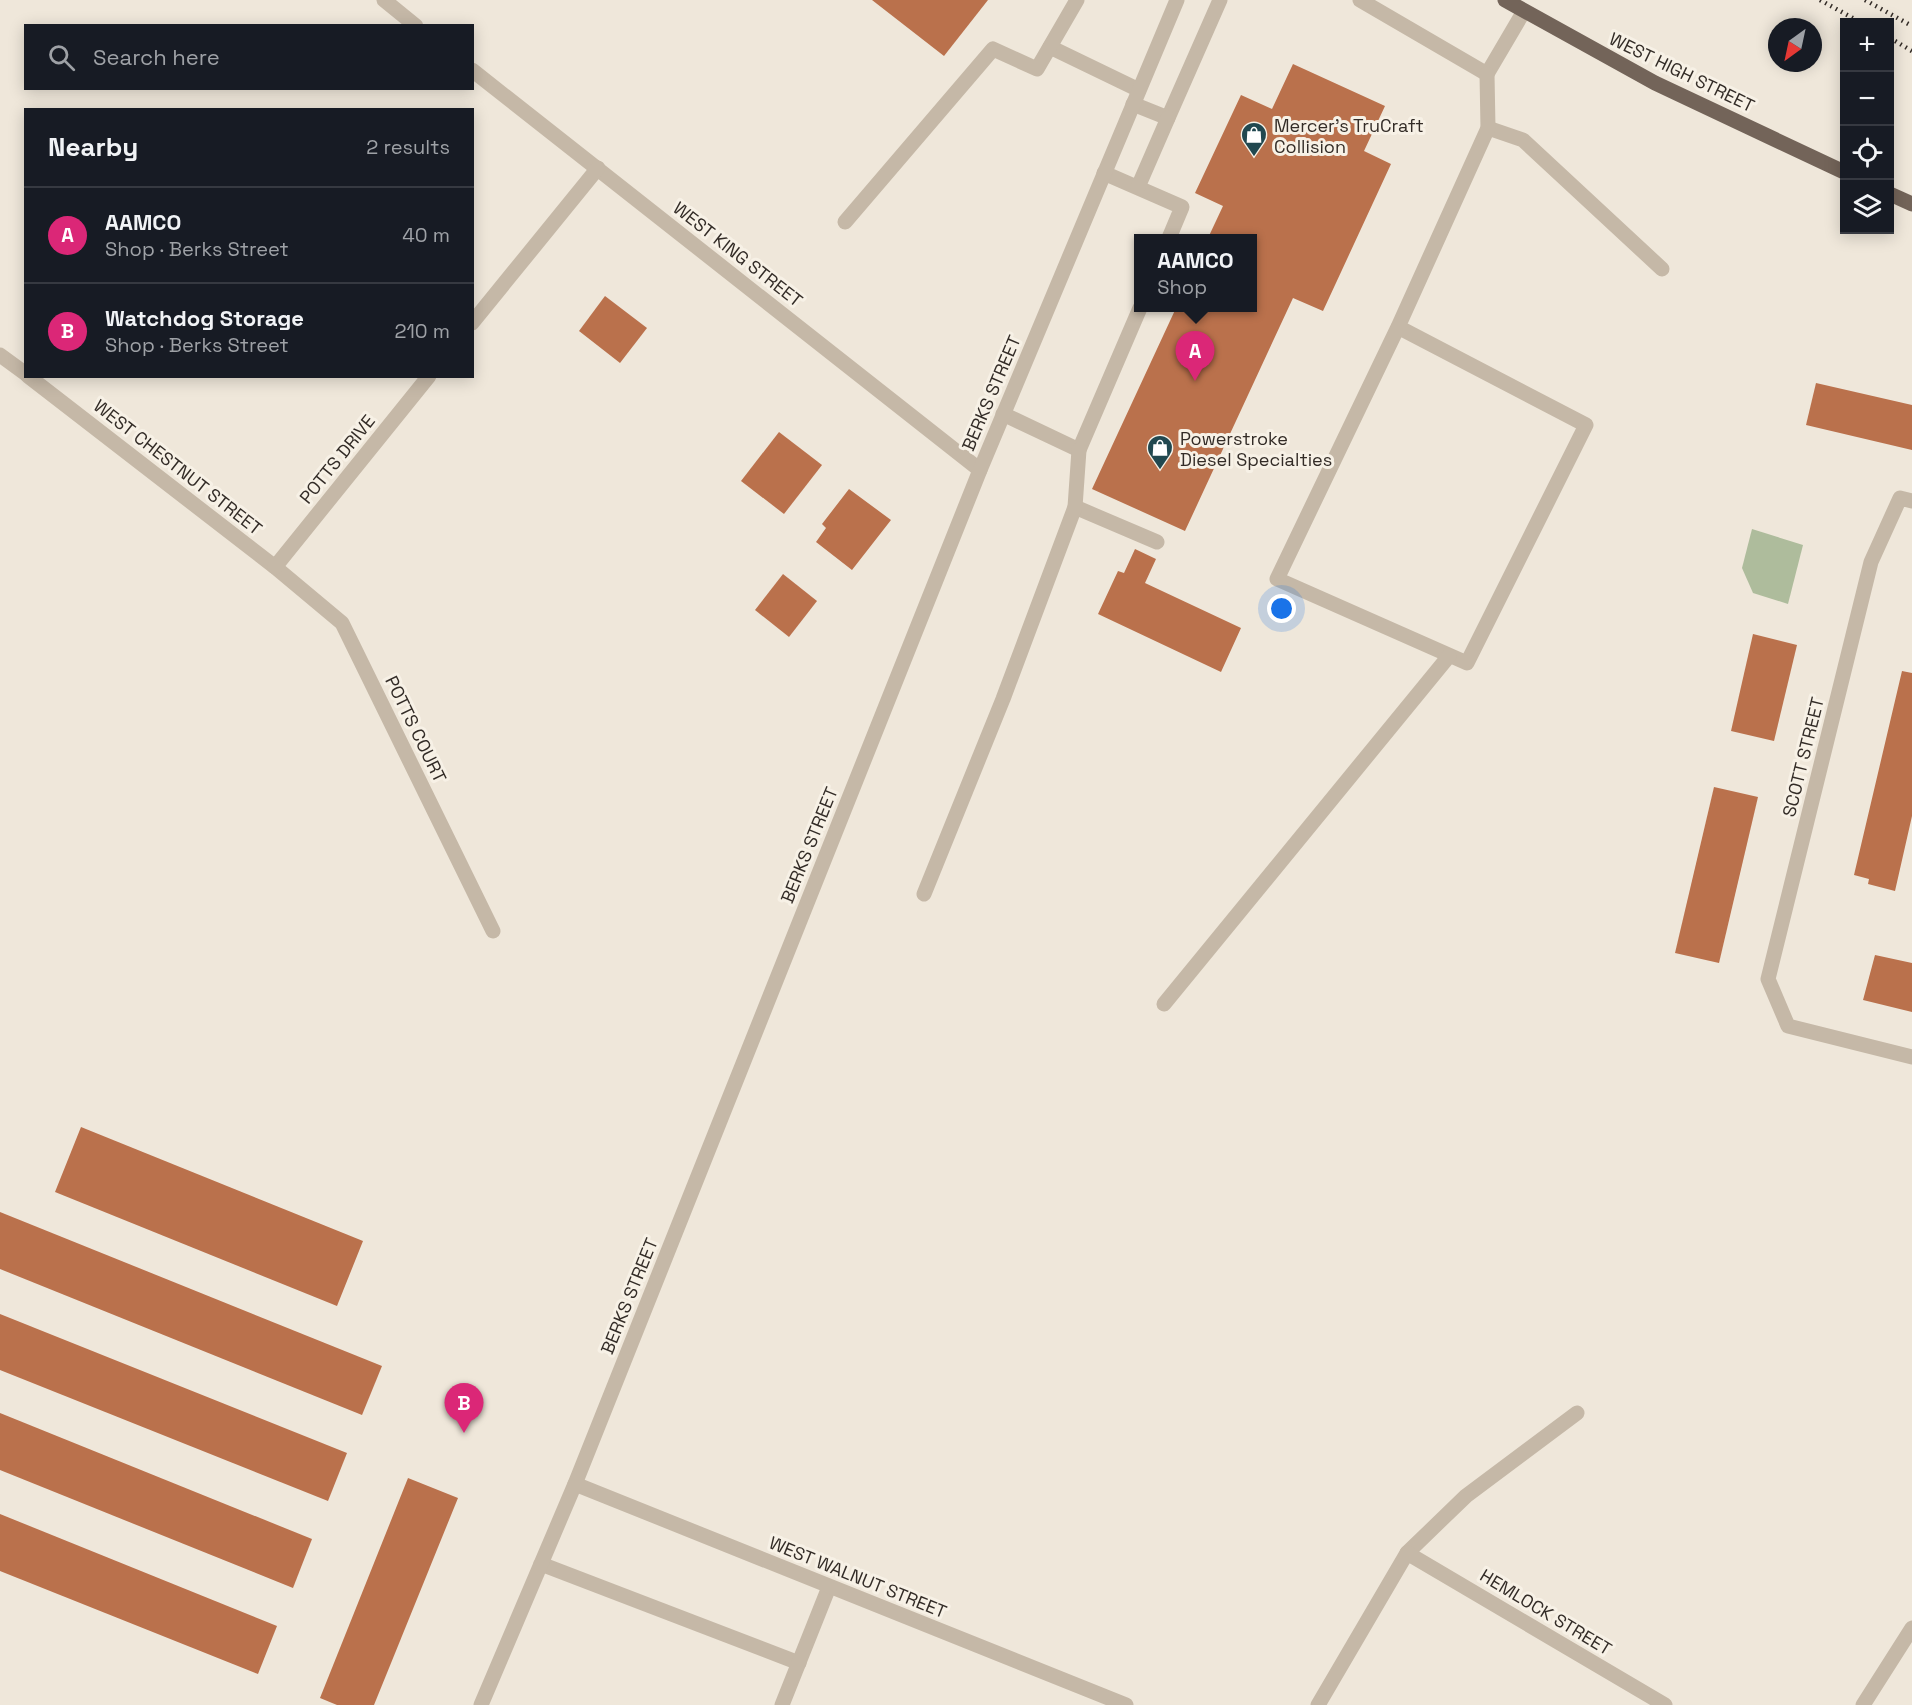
<!DOCTYPE html>
<meta charset="utf-8">
<style>
body{margin:0;font-family:"Space Grotesk",sans-serif;background:#242831;color:#f1f3f6}
.controls{position:absolute;right:18px;top:18px;display:grid;overflow:hidden;border-radius:0px;box-shadow:0 3px 15px #0003}
.controls button{width:54px;height:54px;display:grid;place-items:center;padding:0;border:0;border-bottom:2px solid #363941;background:#171b24;color:#f1f3f6;font:30px sans-serif}
.compass{position:absolute;left:1768px;top:18px;width:54px;height:54px;border-radius:50%;background:#171b24;box-shadow:0 3px 15px #0003;rotate:213deg}
.you{position:absolute;left:1282px;top:609px;width:21px;height:21px;margin:-15px;border:4px solid #fff;border-radius:50%;background:#1a73e8;box-shadow:0 0 0 9px #1a73e833}
.badge{display:grid;place-items:center;width:39px;height:39px;border-radius:50%;background:#db2777;color:#fff;font-size:20px;font-weight:700}
.pin{position:absolute;translate:-50% -50px;filter:drop-shadow(0 2px 3px #0008)}
.pin::after{content:'';position:absolute;top:32px;width:21px;height:18px;background:inherit;clip-path:polygon(0 0,100% 0,50% 100%)}
.popup{position:absolute;left:1134px;top:234px;width:123px;height:78px;box-sizing:border-box;display:grid;place-content:center;border-radius:0px;background:#171b24;filter:drop-shadow(0 2px 4px #0005);font-size:20px;white-space:nowrap;color:#9ea1a6}
.popup b{font-size:22px;color:#f1f3f6}
.popup::after{content:'';position:absolute;left:50%;top:100%;margin-left:-12px;border:12px solid transparent;border-top-color:#171b24}
.list{margin:0;padding:0;list-style:none}
h2{display:flex;justify-content:space-between;align-items:center;height:78px;margin:0;padding:0 24px;font-size:26px}
h2 small{font-size:20px;font-weight:400;color:#9ea1a6}
.list li{display:grid;grid-template-columns:39px 1fr auto;gap:18px;align-items:center;box-sizing:border-box;height:96px;padding:0 24px;border-top:2px solid #363941}
.list b{display:block;font-size:22px;white-space:nowrap}
.list p{margin:0;font-size:20px;white-space:nowrap;color:#9ea1a6}
.list em{font-size:20px;font-style:normal;color:#9ea1a6}
.icon{flex:none;width:33px;height:33px;fill:none;stroke:currentColor;stroke-width:2;stroke-linecap:round;stroke-linejoin:round}
.map{position:relative;flex:none;width:1912px;height:1705px;overflow:hidden}
.search{position:absolute;background:#171b24;box-shadow:0 3px 15px #0003;left:24px;top:24px;width:450px;height:66px;display:flex;align-items:center;gap:15px;box-sizing:border-box;padding:0 21px;border-radius:0px;color:#9ea1a6;font-size:22px}
.panel{position:absolute;background:#171b24;box-shadow:0 3px 15px #0003;left:24px;top:108px;width:450px;height:270px;border-radius:0px}
.map>svg:first-child{display:block}
.green{fill:#aebc9c}
.building{fill:#ba714c}
.lines{fill:none;stroke-linecap:round;stroke-linejoin:round}
.service{stroke:#c5b8a7;stroke-width:15}
.minor{stroke:#c5b8a7;stroke-width:15}
.primary{stroke:#736459;stroke-width:15}
.rail{stroke:#332c27;stroke-width:4.5;stroke-dasharray:1.5 4.5;stroke-linecap:butt}
.labels{text-anchor:middle;dominant-baseline:central;stroke-width:6;stroke-linejoin:round;paint-order:stroke}
.street-label{font-size:18px;fill:#332c27;stroke:#f7f1e6}
.poi-label{font-size:18px;fill:#332c27;stroke:#f7f1e6;text-anchor:start}
</style>
<div class="map">
<svg width="1912" height="1705" viewBox="0 0 1912 1705">
<rect width="100%" height="100%" fill="#efe7da"/>
<polygon class="green" points="1752,529 1803,545 1788,604 1753,593 1742,568"/>
<g class="building">
<polygon points="872,0 988,0 944,56"/>
<polygon points="1293,64 1385,106 1364,151 1391,164 1323,311 1293,298 1185,531 1092,489 1176,308 1252,308 1252,238 1208,238 1223,206 1195,193 1241,95 1272,109"/>
<polygon points="605,296 647,328 620,363 579,331"/>
<polygon points="1816,383 1912,405 1912,450 1806,425"/>
<polygon points="779,432 822,465 784,514 741,481"/>
<polygon points="849,489 891,520 852,570 816,542 826,528 822,524"/>
<polygon points="1135,549 1156,559 1145,583 1241,628 1221,672 1098,614 1118,571 1124,573"/>
<polygon points="783,574 817,601 789,637 755,610"/>
<polygon points="1753,634 1797,645 1774,741 1731,731"/>
<polygon points="1902,671 1912,673 1912,816 1895,891 1868,884 1869,879 1854,875"/>
<polygon points="1714,787 1758,797 1719,963 1675,953"/>
<polygon points="1875,955 1912,963 1912,1012 1863,1000"/>
<polygon points="81,1127 363,1241 337,1306 55,1192"/>
<polygon points="0,1212 382,1366 362,1415 0,1269"/>
<polygon points="0,1314 347,1453 328,1501 0,1370"/>
<polygon points="0,1413 312,1539 293,1588 0,1470"/>
<polygon points="408,1478 458,1498 374,1705 337,1705 320,1698"/>
<polygon points="0,1514 277,1626 258,1674 0,1571"/>
</g>
<g class="lines">
<g class="service">
<polyline points="1360,0 1487,74 1524,11"/>
<polyline points="1050,47 1139,90"/>
<polyline points="1133,104 1168,118 1220,0"/>
<polyline points="1488,128 1523,140 1662,269"/>
<polyline points="1104,173 1182,207 1169,238"/>
<polyline points="1138,187 1168,118"/>
<polyline points="845,222 993,49 1037,69 1077,0"/>
<polyline points="1398,327 1586,425 1467,663 1277,579 1398,327 1488,128 1487,74"/>
<polyline points="1003,414 1079,450 1140,308"/>
<polyline points="1075,507 1157,542"/>
<polyline points="924,894 1003,699 1075,507 1079,450"/>
<polyline points="1164,1004 1449,656"/>
<polyline points="1407,1553 1466,1496 1577,1413"/>
<polyline points="541,1564 799,1663"/>
<polyline points="782,1705 829,1587"/>
</g>
<g class="minor">
<polyline points="384,0 416,26"/>
<polyline points="472,70 980,470"/>
<polyline points="472,323 598,168"/>
<polyline points="0,355 26,374"/>
<polyline points="28,376 275,567 342,623 493,931"/>
<polyline points="1912,501 1900,498 1871,562 1768,979 1788,1026 1912,1057"/>
<polyline points="275,567 429,376"/>
<polyline points="575,1484 1126,1705"/>
<polyline points="481,1705 575,1484 980,470 1177,0"/>
<polyline points="1318,1705 1407,1553 1665,1705"/>
<polyline points="1863,1705 1912,1628"/>
</g>
<g class="primary">
<polyline points="1505,0 1655,83 1844,172"/>
<polyline points="1890,194 1912,204"/>
</g>
<g class="rail">
<polyline points="1820,0 1860,22"/>
<polyline points="1865,0 1912,26"/>
<polyline points="1890,38 1912,51"/>
</g>
</g>
<defs>
<symbol id="shop-pin" viewBox="-11 -11 22 30"><path d="M0 17L-7.5 6A9.5 9.5 0 1 1 7.5 6Z" fill="#214850" stroke="#f7f1e6"/><path d="M-5-2.5h2.3a2.7 3.5 0 0 1 5.4 0H5L5.5 6h-11ZM-1.5-2.5h3a1.5 2.3 0 0 0-3 0Z" fill="#fff"/></symbol>
</defs>
<g fill-rule="evenodd">
<use href="#shop-pin" x="1239" y="120" width="30" height="40"/>
<use href="#shop-pin" x="1145" y="433" width="30" height="40"/>
</g>
<g class="labels">
<g class="street-label">
<text transform="translate(1682 72) rotate(26)">WEST HIGH STREET</text>
<text transform="translate(738 254) rotate(38)">WEST KING STREET</text>
<text transform="translate(991 393) rotate(-67)">BERKS STREET</text>
<text transform="translate(337 459) rotate(-51)">POTTS DRIVE</text>
<text transform="translate(178 467) rotate(38)">WEST CHESTNUT STREET</text>
<text transform="translate(416 729) rotate(64)">POTTS COURT</text>
<text transform="translate(1803 757) rotate(-76)">SCOTT STREET</text>
<text transform="translate(809 845) rotate(-68)">BERKS STREET</text>
<text transform="translate(629 1296) rotate(-68)">BERKS STREET</text>
<text transform="translate(858 1577) rotate(22)">WEST WALNUT STREET</text>
<text transform="translate(1546 1612) rotate(31)">HEMLOCK STREET</text>
</g>
<g class="poi-label">
<text x="1274" y="125">Mercer's TruCraft<tspan x="1274" dy="21">Collision</tspan></text>
<text x="1180" y="438">Powerstroke<tspan x="1180" dy="21">Diesel Specialties</tspan></text>
</g>
</g>
</svg>
<div class="controls">
<button>+</button>
<button>−</button>
<button><svg class="icon" aria-label="locate" viewBox="0 0 24 24"><circle cx="12" cy="12" r="6"/><path d="M12 2v4M12 18v4M2 12h4M18 12h4"/></svg></button>
<button><svg class="icon" aria-label="layers" viewBox="0 0 24 24"><path d="M12 4l9 5-9 5-9-5zM3 14l9 5 9-5"/></svg></button>
</div>
<svg class="compass" viewBox="-18 -18 36 36"><path d="M0-13l5 13h-10z" fill="#e53935"/><path d="M0 13l5-13h-10z" fill="#9ea1a6"/></svg>
<div class="you"></div>
<div class="pin badge" style="left:1195px;top:381px">A</div>
<div class="popup"><b>AAMCO</b>Shop</div>
<div class="pin badge" style="left:464px;top:1433px">B</div>
<div class="search"><svg class="icon" aria-label="search" viewBox="0 0 24 24"><circle cx="10" cy="10" r="6"/><path d="M15 15l6 6"/></svg>Search here</div>
<section class="panel">
<h2>Nearby<small>2 results</small></h2>
<ul class="list">
<li><span class="badge">A</span><div><b>AAMCO</b><p>Shop · Berks Street</p></div><em>40 m</em></li>
<li><span class="badge">B</span><div><b>Watchdog Storage</b><p>Shop · Berks Street</p></div><em>210 m</em></li>
</ul>
</section>
</div>
